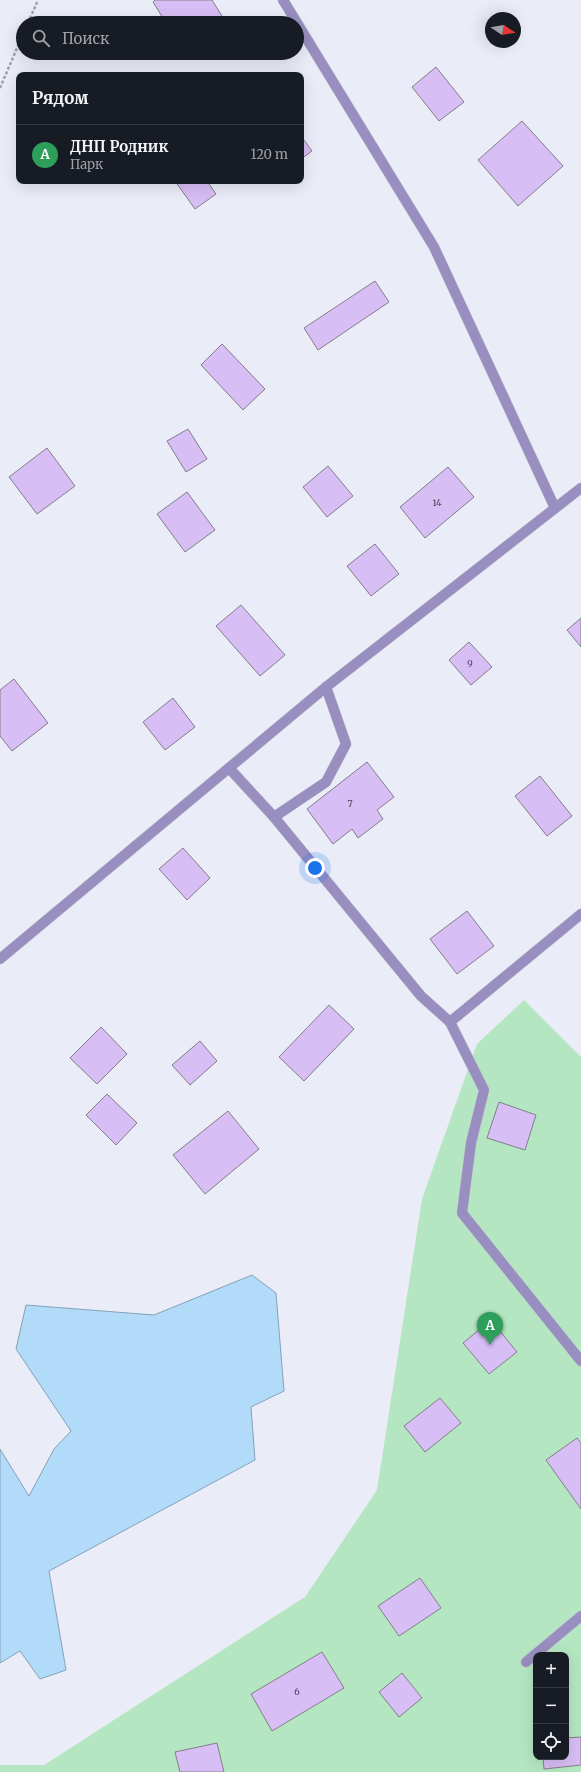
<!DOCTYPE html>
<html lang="ru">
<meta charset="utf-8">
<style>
body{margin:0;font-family:Merriweather,serif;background:#20242c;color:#f1f3f6}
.controls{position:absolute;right:12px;bottom:12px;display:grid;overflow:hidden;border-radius:8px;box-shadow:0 4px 16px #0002}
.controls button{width:36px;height:36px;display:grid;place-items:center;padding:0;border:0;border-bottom:1px solid #363941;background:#171b24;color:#f1f3f6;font:20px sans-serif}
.compass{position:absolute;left:485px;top:12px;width:36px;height:36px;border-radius:50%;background:#171b24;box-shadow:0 4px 16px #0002;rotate:102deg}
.you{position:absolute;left:315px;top:868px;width:14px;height:14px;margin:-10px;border:3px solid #fff;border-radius:50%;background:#1a73e8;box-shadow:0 0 0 6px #1a73e833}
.badge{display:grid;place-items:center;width:26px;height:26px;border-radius:50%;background:#1b7950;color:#fff;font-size:13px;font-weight:700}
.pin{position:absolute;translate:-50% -33px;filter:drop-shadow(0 1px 2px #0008)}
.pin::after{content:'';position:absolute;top:21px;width:14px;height:12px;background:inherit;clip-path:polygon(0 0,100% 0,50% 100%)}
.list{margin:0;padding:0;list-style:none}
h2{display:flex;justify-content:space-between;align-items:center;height:52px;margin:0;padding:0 16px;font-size:17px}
h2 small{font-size:13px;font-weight:400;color:#9ea1a6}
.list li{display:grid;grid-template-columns:26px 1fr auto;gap:12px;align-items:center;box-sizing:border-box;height:60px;padding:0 16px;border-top:1px solid #363941}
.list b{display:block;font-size:15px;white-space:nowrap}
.list p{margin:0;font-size:13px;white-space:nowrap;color:#9ea1a6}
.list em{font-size:13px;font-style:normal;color:#9ea1a6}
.icon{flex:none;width:22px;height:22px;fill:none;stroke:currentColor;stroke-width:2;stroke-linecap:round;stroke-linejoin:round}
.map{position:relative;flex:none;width:581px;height:1772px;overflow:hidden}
.search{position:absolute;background:#171b24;box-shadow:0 4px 16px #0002;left:16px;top:16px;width:288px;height:44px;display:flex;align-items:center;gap:10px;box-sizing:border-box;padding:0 14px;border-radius:22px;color:#9ea1a6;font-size:15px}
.panel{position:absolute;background:#171b24;box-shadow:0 4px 16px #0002;left:16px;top:72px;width:288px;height:112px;border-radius:8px}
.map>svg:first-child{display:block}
.green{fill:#b5e6c2;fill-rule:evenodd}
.water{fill:#b2daf9;stroke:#85a2b8}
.building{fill:#d7bef5;stroke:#837e88}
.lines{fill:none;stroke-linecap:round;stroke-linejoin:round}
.minor-casing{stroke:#c5c7d1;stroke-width:11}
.path{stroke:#a0a2ab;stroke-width:2.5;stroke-dasharray:3 2;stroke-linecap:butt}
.minor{stroke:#988ebf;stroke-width:10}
.labels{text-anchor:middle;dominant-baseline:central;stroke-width:3;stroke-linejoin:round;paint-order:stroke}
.number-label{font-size:9px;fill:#4c4657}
</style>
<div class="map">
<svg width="581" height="1772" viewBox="0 0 581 1772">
<rect width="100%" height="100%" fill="#eaecf8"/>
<path class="green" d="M524 1000 581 1057V1772H0V1765H44L305 1597 377 1490 422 1199 477 1044ZM536 1655H566V1757H536Z"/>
<polygon class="water" points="252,1275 276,1293 284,1391 251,1407 255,1460 49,1571 66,1670 40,1679 20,1651 0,1663 0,1449 29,1496 54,1449 71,1431 16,1349 26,1305 154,1315"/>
<g class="building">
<polygon points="155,0 212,0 225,21 222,23 166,23 153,2"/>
<polygon points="436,67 464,102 439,121 412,87"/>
<polygon points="522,121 563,166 518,206 478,160"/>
<polygon points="301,136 312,151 301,159"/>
<polygon points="175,181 207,181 216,194 195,209"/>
<polygon points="375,281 389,302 318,350 304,328"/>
<polygon points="222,344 265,389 243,410 201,365"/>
<polygon points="188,429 207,459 186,472 167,441"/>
<polygon points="47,448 75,486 37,514 9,477"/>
<polygon points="328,466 353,496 327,517 303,487"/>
<polygon points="448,467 474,497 425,538 400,507"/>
<polygon points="187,492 215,530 185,552 157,514"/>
<polygon points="375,544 399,574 371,596 347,566"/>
<polygon points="241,605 285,655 260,676 216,626"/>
<polygon points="581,618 581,647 567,630"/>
<polygon points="469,642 492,667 471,685 449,660"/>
<polygon points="14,679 48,723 12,751 0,736 0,690"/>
<polygon points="173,698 195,727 165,750 143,722"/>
<polygon points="367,762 394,797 377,810 383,819 358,838 352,829 333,844 307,809"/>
<polygon points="540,776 572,816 547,836 515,796"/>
<polygon points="183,848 210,878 187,900 159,869"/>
<polygon points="467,911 494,946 457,974 430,939"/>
<polygon points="329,1005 354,1029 304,1081 279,1057"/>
<polygon points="101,1027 127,1054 97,1084 70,1058"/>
<polygon points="200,1041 217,1061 190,1085 172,1065"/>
<polygon points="107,1094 137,1123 116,1145 86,1115"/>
<polygon points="499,1102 536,1115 525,1150 487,1138"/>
<polygon points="228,1111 259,1149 205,1194 173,1155"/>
<polygon points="491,1320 517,1352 489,1374 463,1343"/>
<polygon points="440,1398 461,1423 425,1452 404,1426"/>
<polygon points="577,1438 581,1443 581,1509 546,1460"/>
<polygon points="420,1578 441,1608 399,1636 378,1606"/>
<polygon points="322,1652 344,1688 272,1731 251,1694"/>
<polygon points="402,1673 422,1698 399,1717 379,1692"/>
<polygon points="581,1737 581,1765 544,1769 543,1757 566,1757 566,1738"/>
<polygon points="217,1743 224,1772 180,1772 175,1752"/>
</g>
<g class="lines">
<defs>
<g id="minor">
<polyline points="283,0 434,247 555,508"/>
<polyline points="229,768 274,817 421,996 450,1022 581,914"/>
<polyline points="274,817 326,782 346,744 326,687"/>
<polyline points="0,959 326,687 581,488"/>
<polyline points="450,1022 484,1090 471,1143 462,1213 581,1361"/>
<polyline points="526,1662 581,1616"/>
</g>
</defs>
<use href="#minor" class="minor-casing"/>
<g class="path">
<polyline points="28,23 38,0"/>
<polyline points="0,88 23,34"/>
</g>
<use href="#minor" class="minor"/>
</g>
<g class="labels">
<g class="number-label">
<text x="437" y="502">14</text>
<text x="470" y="663">9</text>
<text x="350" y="803">7</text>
<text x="297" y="1691">6</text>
</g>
</g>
</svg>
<div class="controls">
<button>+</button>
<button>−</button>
<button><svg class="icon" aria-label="locate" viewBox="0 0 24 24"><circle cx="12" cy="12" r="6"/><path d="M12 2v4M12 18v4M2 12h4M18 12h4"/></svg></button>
</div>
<svg class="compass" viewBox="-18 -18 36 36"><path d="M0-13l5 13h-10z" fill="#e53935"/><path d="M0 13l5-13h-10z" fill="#9ea1a6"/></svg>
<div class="you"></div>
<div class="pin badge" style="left:490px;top:1345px;background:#2e9e5b">A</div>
<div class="search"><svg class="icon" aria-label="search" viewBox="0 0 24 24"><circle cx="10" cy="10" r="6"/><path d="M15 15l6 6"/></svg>Поиск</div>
<section class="panel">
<h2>Рядом<small></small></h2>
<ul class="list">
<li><span class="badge" style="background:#2e9e5b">A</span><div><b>ДНП Родник</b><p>Парк</p></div><em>120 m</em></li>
</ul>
</section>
</div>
